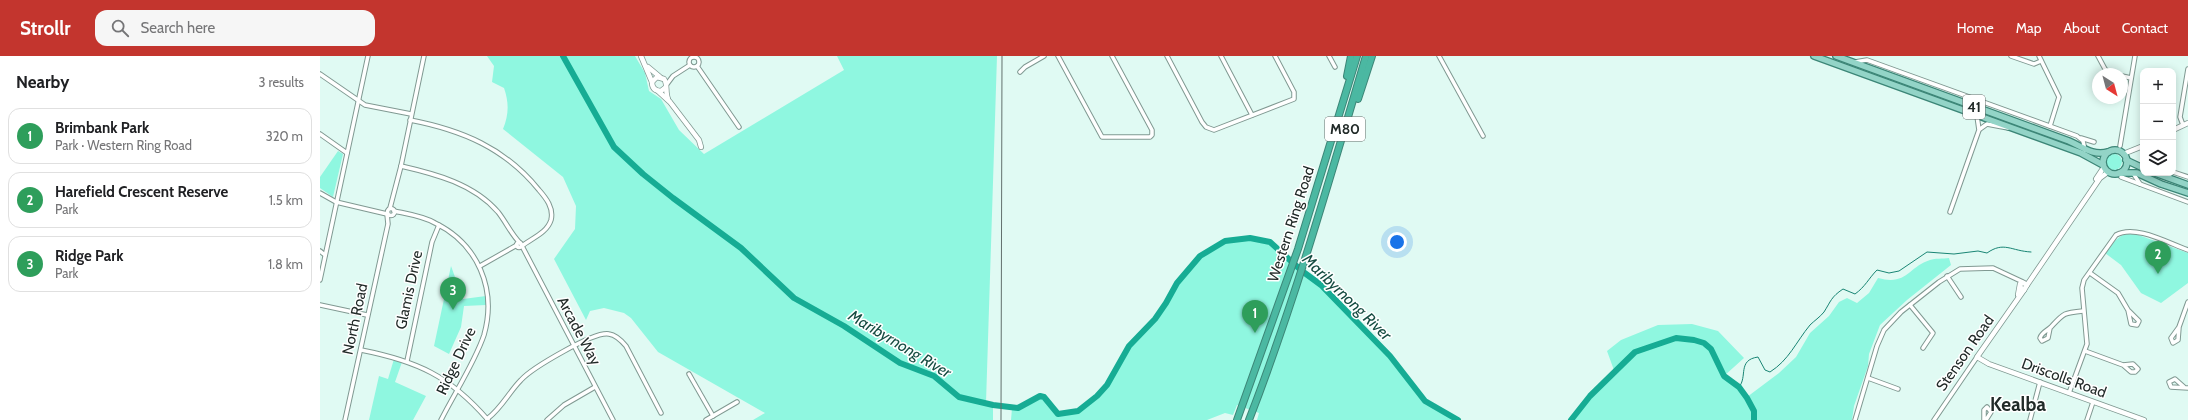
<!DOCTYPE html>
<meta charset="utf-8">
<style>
body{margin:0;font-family:Cabin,sans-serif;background:#f6f6f6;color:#202124}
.controls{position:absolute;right:12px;top:12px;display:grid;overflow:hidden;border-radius:8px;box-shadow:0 2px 10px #0003}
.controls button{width:36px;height:36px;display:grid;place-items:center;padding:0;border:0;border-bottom:1px solid #e0e0e0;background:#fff;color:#202124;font:20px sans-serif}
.compass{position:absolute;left:1772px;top:12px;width:36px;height:36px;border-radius:50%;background:#fff;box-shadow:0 2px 10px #0003;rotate:144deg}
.you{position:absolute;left:1077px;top:186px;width:14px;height:14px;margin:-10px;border:3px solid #fff;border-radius:50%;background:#1a73e8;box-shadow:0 0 0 6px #1a73e833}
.badge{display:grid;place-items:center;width:26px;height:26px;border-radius:50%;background:#c3352e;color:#fff;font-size:13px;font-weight:700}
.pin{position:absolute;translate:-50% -33px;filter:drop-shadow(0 1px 2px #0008)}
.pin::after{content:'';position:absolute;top:21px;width:14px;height:12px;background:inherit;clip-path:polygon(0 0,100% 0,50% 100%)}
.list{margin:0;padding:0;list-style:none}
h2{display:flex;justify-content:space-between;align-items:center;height:52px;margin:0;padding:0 16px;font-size:17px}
h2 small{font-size:13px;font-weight:400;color:#757577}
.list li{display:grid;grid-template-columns:26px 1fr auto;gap:12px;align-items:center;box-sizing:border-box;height:56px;margin:0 8px 8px;padding:0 8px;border:1px solid #e0e0e0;border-radius:12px}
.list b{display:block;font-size:15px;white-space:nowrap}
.list p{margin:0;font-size:13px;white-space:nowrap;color:#757577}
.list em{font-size:13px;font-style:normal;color:#757577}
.icon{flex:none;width:22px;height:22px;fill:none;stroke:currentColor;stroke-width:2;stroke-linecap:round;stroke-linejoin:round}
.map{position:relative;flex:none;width:1868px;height:364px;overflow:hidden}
header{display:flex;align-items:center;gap:24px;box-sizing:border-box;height:56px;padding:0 20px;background:#c3352e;color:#fff}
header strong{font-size:19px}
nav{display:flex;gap:22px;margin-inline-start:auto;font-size:14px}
.search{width:280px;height:36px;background:#f6f6f6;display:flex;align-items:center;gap:10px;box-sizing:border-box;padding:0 14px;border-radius:12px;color:#757577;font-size:15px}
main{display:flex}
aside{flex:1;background:#fff}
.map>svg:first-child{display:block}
.green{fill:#8ff7e0}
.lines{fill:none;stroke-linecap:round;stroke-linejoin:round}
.stream{stroke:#198574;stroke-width:1}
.river{stroke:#16ac94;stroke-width:6}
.minor-casing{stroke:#809992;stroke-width:5.5}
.tertiary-casing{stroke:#809992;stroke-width:6}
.primary-casing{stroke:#3c8677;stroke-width:8}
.motorway-casing{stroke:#3c8677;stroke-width:8}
.minor{stroke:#fff;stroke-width:3.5}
.tertiary{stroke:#fff;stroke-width:4.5}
.primary{stroke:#93d4c7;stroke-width:5.5}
.motorway{stroke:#4bb8a2;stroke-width:6}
.rail{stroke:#62706d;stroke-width:1}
.labels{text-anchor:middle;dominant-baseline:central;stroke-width:3;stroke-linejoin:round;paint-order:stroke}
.shield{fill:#fff;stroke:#646a68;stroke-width:1}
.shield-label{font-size:14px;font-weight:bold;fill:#212a28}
.street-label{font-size:15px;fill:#212a28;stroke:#fff}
.water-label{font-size:16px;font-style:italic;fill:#164d42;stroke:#fff}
.district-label{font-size:19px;font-weight:bold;fill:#212a28;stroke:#fff}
</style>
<header>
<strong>Strollr</strong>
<div class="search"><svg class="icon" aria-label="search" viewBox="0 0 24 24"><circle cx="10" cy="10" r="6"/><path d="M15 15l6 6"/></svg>Search here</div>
<nav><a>Home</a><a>Map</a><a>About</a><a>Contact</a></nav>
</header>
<main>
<aside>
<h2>Nearby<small>3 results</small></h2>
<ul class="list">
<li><span class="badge" style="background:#2e9e5b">1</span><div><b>Brimbank Park</b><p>Park · Western Ring Road</p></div><em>320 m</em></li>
<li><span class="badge" style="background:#2e9e5b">2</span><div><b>Harefield Crescent Reserve</b><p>Park</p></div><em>1.5 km</em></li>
<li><span class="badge" style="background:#2e9e5b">3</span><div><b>Ridge Park</b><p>Park</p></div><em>1.8 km</em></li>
</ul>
</aside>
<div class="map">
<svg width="1868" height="364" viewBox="0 0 1868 364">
<rect width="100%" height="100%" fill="#e0faf3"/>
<g class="green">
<path d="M167 0H315L325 17 329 35 341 43 359 74 384 98 524 14 517 0H677L666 347 673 349V364H433L445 357 338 296 311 262 304 257 284 252 270 255 266 264 234 203 255 173 256 150 243 121 183 73C189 59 189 46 184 32L172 26 174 10Z"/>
<polygon points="18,95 23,98 13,141 0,132 0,121"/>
<circle cx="1794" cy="106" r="8"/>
<path d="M1813 177 1868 197V227L1841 247 1821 237 1801 209 1785 197C1794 186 1798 178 1813 177Z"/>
<path d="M930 182 950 186 982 215 1001 229 1070 300 1105 345 1138 364H937L939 357 917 349 913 359 905 357 887 364H691L692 352C701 352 717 338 724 341 730 344 734 353 738 358L758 355 777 340 787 329 809 290 835 263 846 247 857 227 880 200 905 185Z"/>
<path d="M1629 202 1631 209 1587 244 1560 269 1549 298 1548 310 1534 350 1532 364H1251L1270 340 1295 317 1287 295 1301 284 1338 269 1372 268 1398 275 1424 302 1404 320 1419 331 1427 341 1459 317 1476 301 1490 277 1509 260 1519 246 1527 242 1537 247 1549 237 1558 222C1587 230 1588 211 1610 204 1615 202 1623 203 1629 202Z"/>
<polygon points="131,210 143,243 166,240 166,249 144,250 141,271 129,298 114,290"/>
<polygon points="74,303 82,306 75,326 106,340 93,364 49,364 59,320 68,323"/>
</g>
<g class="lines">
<path class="stream" d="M1419 331C1428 321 1417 304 1438 301L1445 314 1450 316C1469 304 1476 286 1490 269 1494 265 1500 261 1504 256 1511 245 1511 241 1523 233L1535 238C1545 231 1549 222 1557 214L1569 217 1579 215 1607 196 1634 198 1658 195 1667 197C1684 185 1691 195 1711 196"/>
<g class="river">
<polyline points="243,0 294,91 323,118 353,142 421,192 474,242 524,270 580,307 614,320 639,341 673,349 698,352 720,340 724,341 738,358 758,355 777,340 787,329 809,290 835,263 846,247 857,227 880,200 905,185 930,182 950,186 982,215 1001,229 1070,300 1105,345 1138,364"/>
<polyline points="1251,364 1270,340 1315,296 1356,282 1374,284 1384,287 1391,293 1404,320 1419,331 1427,342 1434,355 1434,364"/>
</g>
<defs>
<g id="minor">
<polyline points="738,0 782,81 830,81 832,79 832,74 792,0"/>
<polyline points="847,0 882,66 886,71 894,74 974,43 974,36 955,0"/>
<polyline points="901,0 932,59"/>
<polyline points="1009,0 1015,11"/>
<polyline points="1119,0 1163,80"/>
<polyline points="1691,0 1714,8 1721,5"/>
<polyline points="1719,0 1739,41 1730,70"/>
<polyline points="1778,0 1785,13 1790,18"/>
<circle cx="374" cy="6" r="5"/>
<polyline points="1535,6 1547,4 1757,80 1763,85 1765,94"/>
<polyline points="377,10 419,71"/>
<polyline points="700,16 705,11 724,0"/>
<polyline points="0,18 45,49 91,58"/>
<polyline points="1802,20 1811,22"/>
<polyline points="347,28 353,20 370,9"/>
<path d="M90 64C142 74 185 92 219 134 226 142 234 152 231 164 227 177 212 182 202 190"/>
<polyline points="1863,69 1860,61 1868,13"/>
<polyline points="1660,73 1667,68 1688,72"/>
<polyline points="0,78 27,97"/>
<polyline points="1761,82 1774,86"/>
<polyline points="1800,90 1815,0"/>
<path d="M81 110C116 118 154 128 178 156 186 166 191 178 200 187"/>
<polyline points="1853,116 1868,121"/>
<polyline points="1813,117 1820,128"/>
<polyline points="1801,121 1868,146"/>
<polyline points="0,137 16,146 67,158"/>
<polyline points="70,152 81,110 104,0"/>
<circle cx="71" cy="156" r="3.5"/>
<path d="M74 155C88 158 103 160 115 167 158 188 177 233 164 279 155 306 134 338 121 364"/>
<polyline points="1630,156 1659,74 1657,60"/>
<circle cx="199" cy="189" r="2.5"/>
<polyline points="202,190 293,364"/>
<polyline points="0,195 5,199"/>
<polyline points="160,210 197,189"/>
<polyline points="1770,217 1798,237 1808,254 1819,265 1817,269 1811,268 1808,254"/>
<polyline points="1627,220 1641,241"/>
<polyline points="0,224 48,0"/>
<polyline points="0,249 47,259"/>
<polyline points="1590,249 1613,277 1603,292"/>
<polyline points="1859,271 1851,282 1853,287 1858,284 1859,271 1868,246"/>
<path d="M1730 272 1728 282 1722 285 1720 282C1722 276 1727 275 1731 271 1744 257 1743 257 1763 255"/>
<path d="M41 294C97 305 130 320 168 364"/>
<polyline points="1765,295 1803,309 1813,308 1818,313 1815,316 1811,316 1803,309"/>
<polyline points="87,305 112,186 119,169"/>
<polyline points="369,318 393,360"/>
<polyline points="1548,322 1578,333"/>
<polyline points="1864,331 1855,323 1849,326 1851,331 1868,332"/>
<path d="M1749 337 1767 288 1762 232 1764 224 1796 179C1815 168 1848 187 1868 194"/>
<path d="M167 363C181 353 189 336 201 324 212 312 274 275 289 278 296 279 301 284 306 290L341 357"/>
<polyline points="25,364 68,168 67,158"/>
<polyline points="227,364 244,349 275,331"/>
<polyline points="386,364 417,346"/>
<polyline points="1535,364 1557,290 1564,274 1581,256 1619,226 1640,213 1673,212 1703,226"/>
<polyline points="1614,364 1657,301"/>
<polyline points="1664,364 1664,354 1667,351 1671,356 1666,364"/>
<polyline points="1710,364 1720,326"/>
<polyline points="1767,364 1773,346"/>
</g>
<g id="tertiary">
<polyline points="321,0 332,26"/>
<polyline points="328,11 340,21"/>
<path d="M346 31 341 35C335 35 332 32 332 26L337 21 344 23C348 28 345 36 348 43"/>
<polyline points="338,35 350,46 379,84 381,91"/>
<polyline points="1853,74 1868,67"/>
<polyline points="1803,98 1823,90"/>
<polyline points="1776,123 1784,111"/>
<polyline points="1707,229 1780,122 1788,116"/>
<polyline points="1704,234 1657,301 1669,308 1824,364"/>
<polyline points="1698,239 1700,228 1704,227 1707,229 1704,234 1700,231"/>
</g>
<g id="primary">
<polyline points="1494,0 1761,97 1783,109"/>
<path d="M1516 0 1749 85C1763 91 1772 100 1788 96"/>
<circle cx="1795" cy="106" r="12"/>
<polyline points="1806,104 1823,112"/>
<polyline points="1799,117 1817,117 1841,128 1868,137"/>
<polyline points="1835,117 1868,129"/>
</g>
<g id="motorway">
<polyline points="1027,20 1031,0"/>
<polyline points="1038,43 1052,0"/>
<polyline points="917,364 978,193 1037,0"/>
<path d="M929 364C975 245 1010 122 1046 0"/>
</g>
</defs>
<use href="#minor" class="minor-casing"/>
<use href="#tertiary" class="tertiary-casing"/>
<use href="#primary" class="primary-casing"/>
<use href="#motorway" class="motorway-casing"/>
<use href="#minor" class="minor"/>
<use href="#tertiary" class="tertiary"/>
<use href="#primary" class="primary"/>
<use href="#motorway" class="motorway"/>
<polyline class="rail" points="681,364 682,0"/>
</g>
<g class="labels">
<g class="shield">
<rect x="1643" y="39" width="22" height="24" rx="3"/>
<rect x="1005" y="61" width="40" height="24" rx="3"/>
</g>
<g class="shield-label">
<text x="1654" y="51">41</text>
<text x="1025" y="73">M80</text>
</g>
<g class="street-label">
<text transform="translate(971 168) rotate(-72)">Western Ring Road</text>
<text transform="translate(89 234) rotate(-78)">Glamis Drive</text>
<text transform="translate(35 263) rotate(-78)">North Road</text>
<text transform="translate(259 275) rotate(62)">Arcade Way</text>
<text transform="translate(1645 297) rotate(-55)">Stenson Road</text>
<text transform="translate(136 305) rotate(-65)">Ridge Drive</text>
<text transform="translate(1744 322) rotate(20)">Driscolls Road</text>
</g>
<g class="water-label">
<text transform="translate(1027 241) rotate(44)">Maribyrnong River</text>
<text transform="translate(580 288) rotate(31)">Maribyrnong River</text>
</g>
<g class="district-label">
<text x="1698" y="348">Kealba</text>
</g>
</g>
</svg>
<div class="controls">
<button>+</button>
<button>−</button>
<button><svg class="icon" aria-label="layers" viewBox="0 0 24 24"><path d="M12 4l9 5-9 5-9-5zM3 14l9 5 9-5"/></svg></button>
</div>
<svg class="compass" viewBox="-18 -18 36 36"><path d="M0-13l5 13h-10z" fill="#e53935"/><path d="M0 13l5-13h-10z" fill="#757577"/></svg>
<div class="you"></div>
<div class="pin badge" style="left:935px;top:277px;background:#2e9e5b">1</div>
<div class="pin badge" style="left:1838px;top:218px;background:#2e9e5b">2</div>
<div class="pin badge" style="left:133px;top:254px;background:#2e9e5b">3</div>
</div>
</main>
